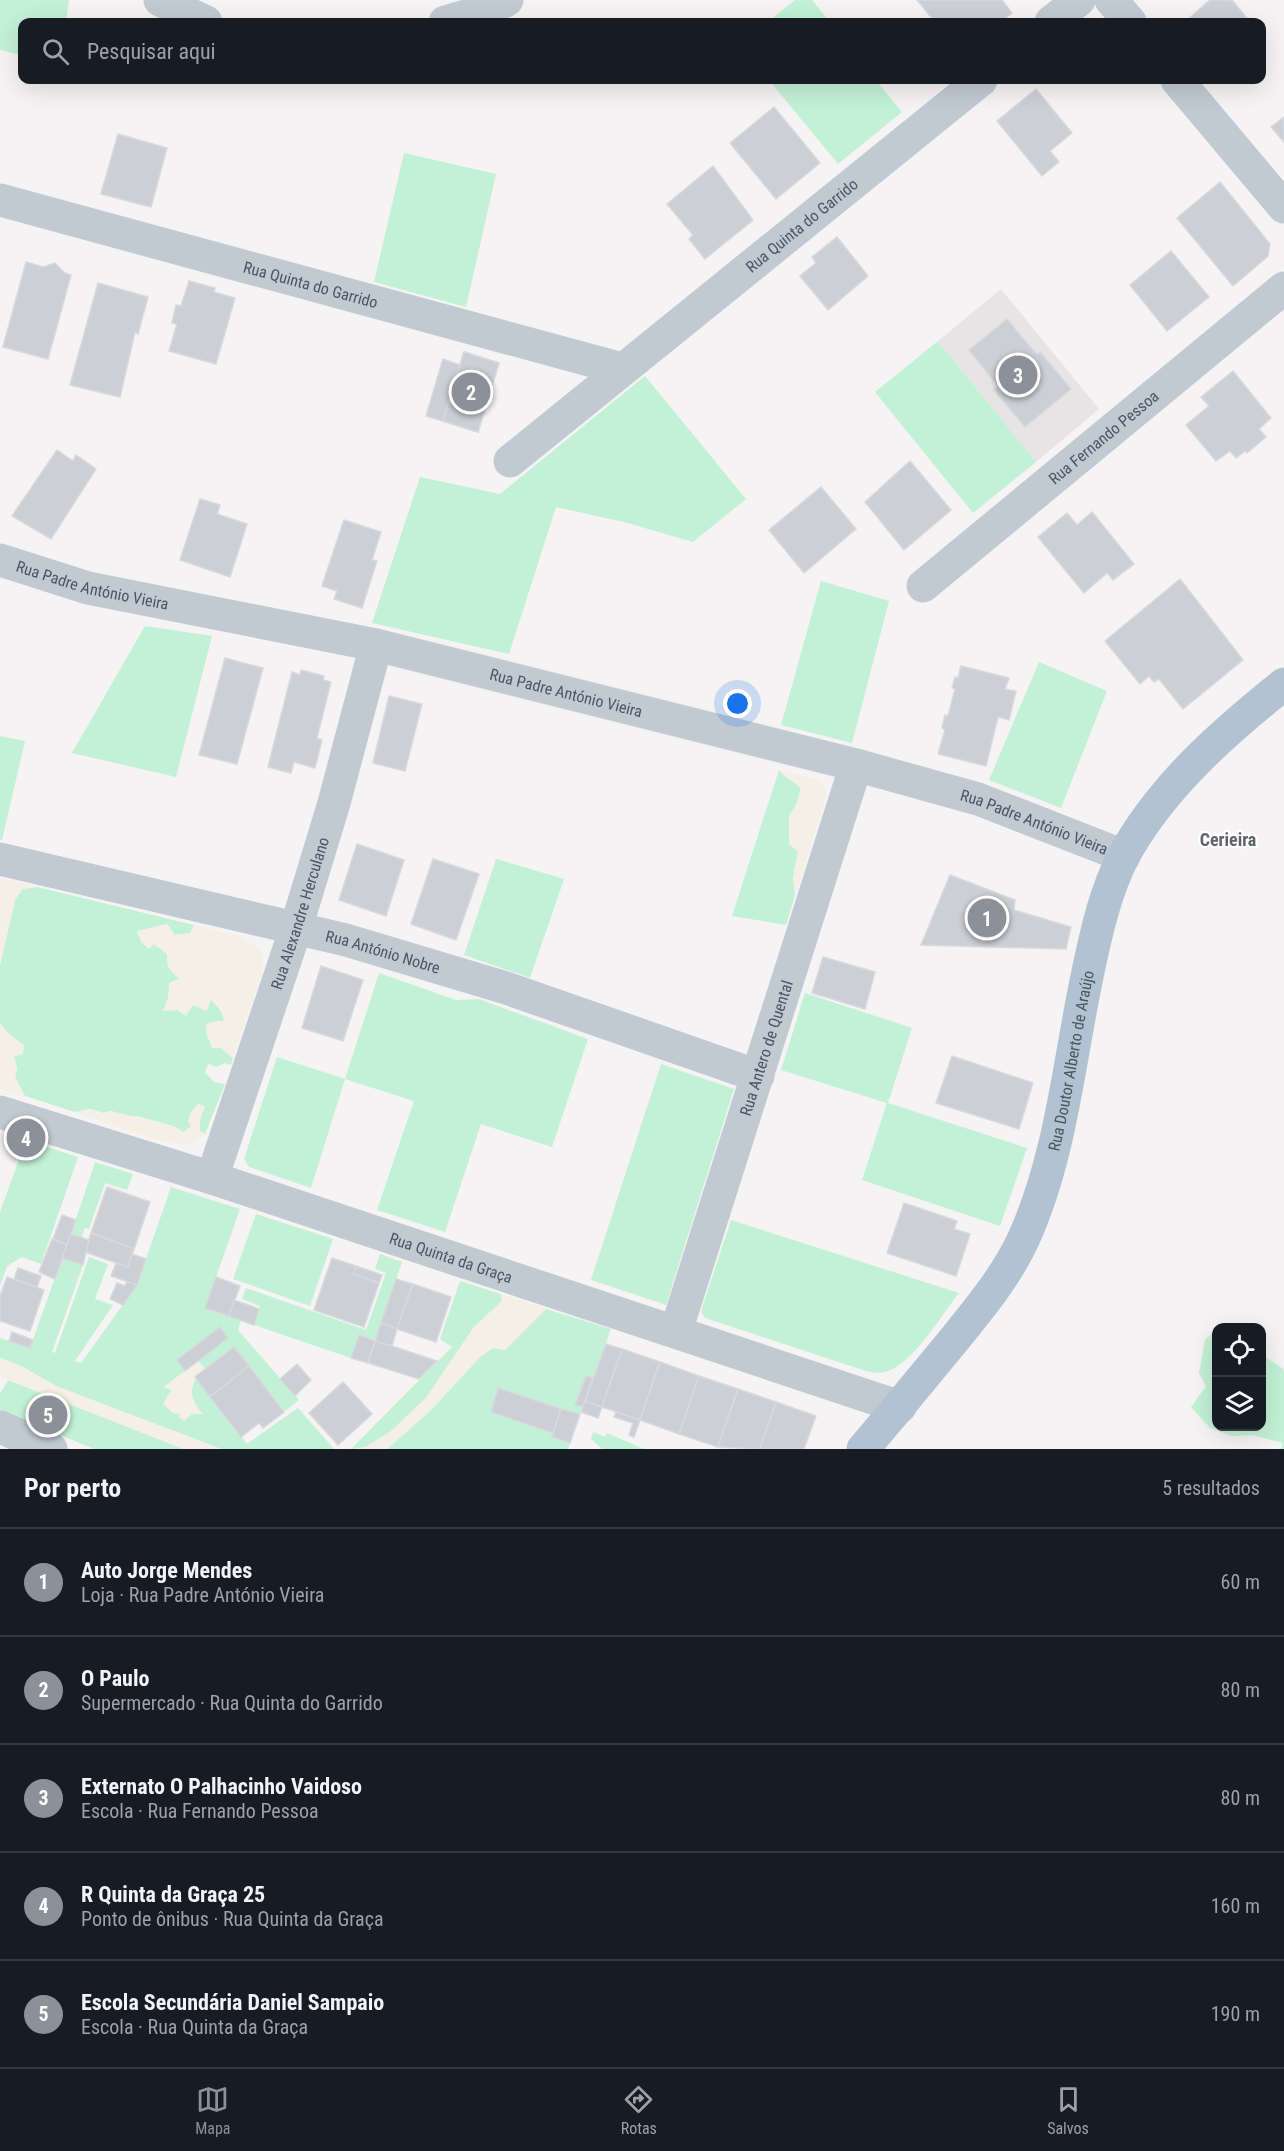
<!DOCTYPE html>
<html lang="pt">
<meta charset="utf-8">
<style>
body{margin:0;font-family:"Roboto Condensed",sans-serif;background:#242831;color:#f1f3f6}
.controls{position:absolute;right:18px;bottom:18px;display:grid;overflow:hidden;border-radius:12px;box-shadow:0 6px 24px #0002}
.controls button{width:54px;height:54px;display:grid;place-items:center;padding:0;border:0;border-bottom:2px solid #363941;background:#171b24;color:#f1f3f6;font:30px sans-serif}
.you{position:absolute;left:738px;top:704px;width:21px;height:21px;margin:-15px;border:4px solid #fff;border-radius:50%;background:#1a73e8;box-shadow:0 0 0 9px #1a73e833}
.badge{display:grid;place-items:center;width:39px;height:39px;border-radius:50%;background:#8c9099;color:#fff;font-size:20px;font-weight:700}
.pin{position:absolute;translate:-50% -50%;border:3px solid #fff;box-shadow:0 2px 6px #0006}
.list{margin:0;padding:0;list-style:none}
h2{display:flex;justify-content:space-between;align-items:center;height:78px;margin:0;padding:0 24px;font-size:26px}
h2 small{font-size:20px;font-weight:400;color:#9ea1a6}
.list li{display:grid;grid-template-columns:39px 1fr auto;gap:18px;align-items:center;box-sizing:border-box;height:108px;padding:0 24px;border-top:2px solid #363941}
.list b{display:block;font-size:22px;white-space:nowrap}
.list p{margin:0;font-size:20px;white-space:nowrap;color:#9ea1a6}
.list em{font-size:20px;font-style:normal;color:#9ea1a6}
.icon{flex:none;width:33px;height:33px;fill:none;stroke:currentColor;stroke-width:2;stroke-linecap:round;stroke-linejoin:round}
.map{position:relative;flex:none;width:1284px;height:1449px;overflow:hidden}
.search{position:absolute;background:#171b24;box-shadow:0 6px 24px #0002;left:18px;right:18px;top:18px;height:66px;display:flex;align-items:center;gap:15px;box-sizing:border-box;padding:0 21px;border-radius:12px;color:#9ea1a6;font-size:22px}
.sheet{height:618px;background:#171b24}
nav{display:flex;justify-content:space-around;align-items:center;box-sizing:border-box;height:84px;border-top:2px solid #363941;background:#171b24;font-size:16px;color:#9ea1a6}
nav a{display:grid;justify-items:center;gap:3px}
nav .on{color:#8c9099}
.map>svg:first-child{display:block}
.education{fill:#e6e4e5}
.green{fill:#c3f1d5}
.sand{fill:#f5f0e5}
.building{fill:#cdcfd5;stroke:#d7d9de;stroke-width:1.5}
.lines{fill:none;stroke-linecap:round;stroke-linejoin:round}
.minor{stroke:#c1cad2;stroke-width:33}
.major{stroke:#b3c2d1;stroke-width:33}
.labels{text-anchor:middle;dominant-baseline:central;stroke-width:4.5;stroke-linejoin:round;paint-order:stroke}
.street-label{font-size:16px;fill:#4a5661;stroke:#fff}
.neighbourhood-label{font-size:18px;font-weight:bold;fill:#5f6368;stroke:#fff}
</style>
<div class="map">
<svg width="1284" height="1449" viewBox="0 0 1284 1449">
<rect width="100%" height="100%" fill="#f5f3f3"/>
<polygon class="education" points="1001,289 1099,409 1036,462 938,341"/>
<g class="green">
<polygon points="0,0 69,0 66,22 22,22 22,55 0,50"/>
<polygon points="795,0 812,0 830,22 768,22"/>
<polygon points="769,80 876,80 902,112 838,164"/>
<polygon points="404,153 496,174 466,307 374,282"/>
<polygon points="938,341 1036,462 973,513 875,392"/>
<polygon points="645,376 746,499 693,542 624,522 556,507 509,654 372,623 420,477 500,494"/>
<polygon points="821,581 889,601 852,743 781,725"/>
<polygon points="145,626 212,636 176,777 72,753"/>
<polygon points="1039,662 1107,691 1061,808 989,780"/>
<polygon points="0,736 25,741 2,840 0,839"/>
<path d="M779 770C785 778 794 780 801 788L796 805 789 816 798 852 793 878 795 895 786 925 732 916Z"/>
<polygon points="496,859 564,879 530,978 464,955"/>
<path d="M37 887 194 925 190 933 175 935 167 924 137 932 149 948 154 943 167 954 168 967 180 980 169 983V998L193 1005 210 999C229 1016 225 1025 221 1048L233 1058 231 1065 224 1063 217 1067 208 1064 205 1072 214 1082 225 1084 205 1134 200 1131V1120L183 1132 173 1126 137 1116 128 1117 111 1111 103 1113 90 1109 75 1112 25 1096 15 1077 17 1069 9 1035 0 1023V965L15 900 22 889Z"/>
<polygon points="379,973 456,1000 479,999 588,1039 552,1147 481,1124 445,1232 377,1210 414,1101 345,1079 311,1188 249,1167 244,1159 277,1057 345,1079"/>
<polygon points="805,993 912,1028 888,1103 1027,1148 1000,1226 862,1180 887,1103 781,1070"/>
<polygon points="661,1064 734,1089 666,1305 591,1280"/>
<polygon points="26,1140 78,1157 41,1264 22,1257 7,1266 0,1286 0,1212"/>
<polygon points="95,1162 133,1174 127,1190 105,1183 89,1229 85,1228 81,1238 71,1234"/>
<path d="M171 1187 240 1209 205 1308 241 1320 238 1330 299 1400 284 1412 234 1347 205 1369 198 1361 164 1387 172 1389 192 1414 202 1413C190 1401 190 1392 195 1377L247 1444 298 1408 334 1449H221L56 1386 21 1366 0 1358V1338L30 1348 62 1258 83 1265 52 1352 55 1353 89 1257 108 1264 95 1299 113 1305 75 1361 81 1363 137 1285Z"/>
<polygon points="256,1214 333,1239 310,1306 233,1279"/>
<path d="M731 1220 959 1293C941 1315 913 1365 885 1372 879 1374 872 1372 866 1371L705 1318 701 1311Z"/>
<polygon points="380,1254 402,1262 375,1341 359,1335 351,1358 254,1325 260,1306 242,1299 246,1288 366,1330 386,1273 375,1269"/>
<polygon points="460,1281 501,1294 502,1301 474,1327 426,1398 390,1432 366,1447 351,1449 452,1347 440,1339"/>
<polygon points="546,1309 611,1329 568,1449 387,1449 432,1409 481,1356 493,1348 505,1350"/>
<path d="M1216 1330V1426H1262V1352C1268 1362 1276 1362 1284 1370V1449H1281L1283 1443 1252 1435 1232 1436 1210 1428 1191 1407 1206 1386 1199 1373 1205 1340Z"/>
<polygon points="8,1380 184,1449 94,1449 0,1410 0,1394"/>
<polygon points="593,1432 605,1437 607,1433 644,1449 602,1449 591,1439"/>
</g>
<g class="sand">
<path d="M779 770 821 781 827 794 795 895 793 878 798 852 789 844V816L796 805 801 789C794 780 785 779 779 770Z"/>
<polygon points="0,878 37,887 22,889 15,900 0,965"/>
<polygon points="167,924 175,935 190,933 194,925 240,936 261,950 263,959 262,973 233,1058 221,1048 212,1048 206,1032 207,1023 225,1020 221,1008 211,999 207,1011 193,1005 186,1016 178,1010 163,1011 168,998 169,983 179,979 168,967 167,954 154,944 149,949 141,942 137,931"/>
<polygon points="0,1023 10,1035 24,1045 23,1054 14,1057 17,1069 15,1077 25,1096 0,1089"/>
<path d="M198 1104 205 1106 200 1120V1131L205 1134C200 1139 196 1143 189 1144 169 1148 98 1120 75 1112L90 1109 103 1113 111 1111 173 1126 183 1132 191 1126 188 1121 191 1112Z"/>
<polygon points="501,1294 546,1309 505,1350 493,1348 481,1356 432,1409 387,1449 362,1449 390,1432 426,1398 474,1327 502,1301"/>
<polygon points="0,1358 21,1366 56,1386 221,1449 184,1449 0,1377"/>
<path d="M198 1361 205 1369C188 1382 188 1398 203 1414H192L184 1421 179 1417 180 1414 173 1413 163 1404 171 1390 164 1387Z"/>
</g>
<g class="building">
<polygon points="917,0 1002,0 1012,13 1000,22 935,22"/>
<polygon points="1210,0 1232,0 1250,22 1185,22"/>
<polygon points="1036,89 1072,133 1050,151 1059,162 1042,176 997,121"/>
<polygon points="774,107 820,163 776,199 730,143"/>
<polygon points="1284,117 1284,142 1271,127"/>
<polygon points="118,134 167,148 151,207 101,194"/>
<polygon points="713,166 753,220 705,259 689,239 693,235 667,204"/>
<polygon points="1220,182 1270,244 1268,256 1233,286 1177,218"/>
<polygon points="837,237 868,276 828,310 800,276 816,263 812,257"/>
<polygon points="1171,251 1209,297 1167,331 1130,285"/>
<polygon points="26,262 43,267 55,263 65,273 71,275 48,359 3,347"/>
<polygon points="189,281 215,288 214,292 235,298 216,364 169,351 177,324 172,323 176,305 181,306"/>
<polygon points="98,283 148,297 138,334 135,332 120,397 70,385"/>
<polygon points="1007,319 1037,355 1040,352 1071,389 1025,427 994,390 998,386 969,350"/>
<polygon points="464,352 499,363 478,432 426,416 443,359 460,365"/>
<polygon points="464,352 499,363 478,432 443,421"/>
<polygon points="1233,371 1271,418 1259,429 1266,437 1247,453 1245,451 1236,458 1230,451 1216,461 1186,425 1209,406 1201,397"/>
<polygon points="57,450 73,461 76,455 96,469 51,539 12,516"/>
<polygon points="910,461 951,510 904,550 865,502"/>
<polygon points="821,487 856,529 804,573 769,530"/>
<polygon points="200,499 220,505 217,514 247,524 230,577 180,560"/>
<polygon points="1092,512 1134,564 1113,580 1107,573 1084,593 1038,537 1067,513 1077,525"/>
<polygon points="344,520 381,532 372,560 377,561 362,608 334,599 337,591 322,586"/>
<polygon points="1180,579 1243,660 1183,709 1159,679 1154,682 1149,676 1140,684 1105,641"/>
<polygon points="225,658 263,668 237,764 199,755"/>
<polygon points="961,666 1009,678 1005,689 1016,691 1009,720 998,717 986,766 938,754 945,730 942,728 945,715 948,716 955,689 952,688 955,677 958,678"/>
<polygon points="301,670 324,676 323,680 331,682 317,738 322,740 315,768 294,762 291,773 268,767 292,672 300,675"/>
<polygon points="389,696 422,704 405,771 373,763"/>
<polygon points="357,844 404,860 386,916 339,900"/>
<polygon points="433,859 479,874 456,940 411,924"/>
<polygon points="950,875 1015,900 1014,910 1071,927 1066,949 921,945"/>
<polygon points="823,957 875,972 865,1009 812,993"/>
<polygon points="321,966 363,980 343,1041 302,1028"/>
<polygon points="952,1056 1033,1083 1019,1129 936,1103"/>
<polygon points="107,1187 150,1202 134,1249 91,1233"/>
<polygon points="904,1203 957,1221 954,1229 970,1234 956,1276 887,1253"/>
<polygon points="62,1215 76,1220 67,1245 53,1239"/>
<polygon points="91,1233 134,1249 128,1267 85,1252"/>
<polygon points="71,1234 89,1240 83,1265 62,1258"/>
<polygon points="52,1239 67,1245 55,1279 39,1272"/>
<polygon points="132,1254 146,1259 137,1285 111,1276 116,1263 128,1267"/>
<polygon points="332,1258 356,1266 354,1274 379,1283 364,1327 314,1310"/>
<polygon points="356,1266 382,1275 379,1283 354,1274"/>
<polygon points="18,1268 41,1276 37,1287 14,1279"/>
<polygon points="7,1277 44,1290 30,1331 0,1321 0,1296"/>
<polygon points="216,1277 240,1286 229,1316 205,1308"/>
<polygon points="396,1279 413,1284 397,1329 381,1323"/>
<polygon points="127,1282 137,1285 123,1305 110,1299 117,1283 125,1286"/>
<polygon points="413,1284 451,1297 436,1342 397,1329"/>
<polygon points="234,1300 259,1309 254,1325 229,1316"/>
<polygon points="381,1323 397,1329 392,1346 375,1341"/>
<polygon points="220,1327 228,1338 185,1371 177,1360"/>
<polygon points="12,1332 33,1340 30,1348 9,1341"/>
<polygon points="359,1335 375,1341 368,1363 351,1358"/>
<polygon points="375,1341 392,1346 437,1361 419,1379 368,1363"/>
<polygon points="606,1344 622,1349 602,1407 585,1401"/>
<polygon points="234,1347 249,1366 210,1397 195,1377"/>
<polygon points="622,1349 660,1362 640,1420 602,1407"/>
<polygon points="660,1362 699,1376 679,1434 640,1420"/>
<polygon points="297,1364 311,1380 295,1396 280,1379"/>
<polygon points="249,1366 284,1412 263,1428 259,1423 241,1437 210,1397"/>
<polygon points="586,1376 593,1378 583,1407 575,1405"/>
<polygon points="699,1376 738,1389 718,1447 679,1434"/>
<polygon points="343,1382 372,1414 338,1445 309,1413"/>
<polygon points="498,1388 561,1409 553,1433 491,1412"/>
<polygon points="738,1389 776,1402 760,1449 718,1447"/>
<polygon points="585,1401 602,1407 598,1418 581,1412"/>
<polygon points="776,1402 816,1416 804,1449 760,1449"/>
<polygon points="561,1409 580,1414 570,1443 552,1437"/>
<polygon points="616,1412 640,1420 634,1437 629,1435 633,1423 614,1417"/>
</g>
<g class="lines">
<g class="minor">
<polyline points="160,0 206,22"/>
<polyline points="1111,0 1130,22"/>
<polyline points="445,22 490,9 507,0"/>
<polyline points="1051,22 1079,0"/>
<polyline points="1177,80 1284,207"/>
<path id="s1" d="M0 200 622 369"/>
<path id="s2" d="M510 461 981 80"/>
<path id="s3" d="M0 560 88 588 376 645 856 765 978 799 1124 856"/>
<path id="s4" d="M923 586 1284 288"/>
<path id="s5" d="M0 859 346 940 506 988 758 1076"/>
<path id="s6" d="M0 1112 212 1178 900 1407"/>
<path id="s7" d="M212 1178 296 928 334 803 376 645"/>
<path id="s8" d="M676 1331 856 765"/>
<polyline points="0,1427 51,1449"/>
</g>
<path class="major" id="s9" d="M863 1449C894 1413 923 1377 953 1341 979 1309 1005 1278 1023 1240 1062 1155 1069 1058 1089 967 1097 929 1106 890 1124 855 1162 786 1224 732 1284 684"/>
</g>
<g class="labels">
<g class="street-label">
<text stroke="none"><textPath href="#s2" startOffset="375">Rua Quinta do Garrido</textPath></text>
<text stroke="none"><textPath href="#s1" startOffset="322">Rua Quinta do Garrido</textPath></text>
<text stroke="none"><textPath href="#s4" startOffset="234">Rua Fernando Pessoa</textPath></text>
<text stroke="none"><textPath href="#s3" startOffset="96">Rua Padre António Vieira</textPath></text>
<text stroke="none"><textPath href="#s3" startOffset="582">Rua Padre António Vieira</textPath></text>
<text stroke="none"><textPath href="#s3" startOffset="1068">Rua Padre António Vieira</textPath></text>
<text stroke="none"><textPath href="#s7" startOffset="279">Rua Alexandre Herculano</textPath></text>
<text stroke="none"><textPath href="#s5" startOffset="394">Rua António Nobre</textPath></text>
<text stroke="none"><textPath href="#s8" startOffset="297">Rua Antero de Quental</textPath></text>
<text stroke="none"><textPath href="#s9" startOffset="450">Rua Doutor Alberto de Araújo</textPath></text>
<text stroke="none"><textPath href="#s6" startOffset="474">Rua Quinta da Graça</textPath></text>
</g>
<g class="neighbourhood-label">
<text x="1228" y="839">Cerieira</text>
</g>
</g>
</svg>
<div class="controls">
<button><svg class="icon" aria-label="locate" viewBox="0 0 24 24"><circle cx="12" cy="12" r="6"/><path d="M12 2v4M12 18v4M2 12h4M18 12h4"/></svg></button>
<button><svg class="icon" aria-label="layers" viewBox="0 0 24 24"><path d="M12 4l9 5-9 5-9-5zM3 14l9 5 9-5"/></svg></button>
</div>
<div class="you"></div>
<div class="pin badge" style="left:987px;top:918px">1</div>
<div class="pin badge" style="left:471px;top:392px">2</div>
<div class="pin badge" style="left:1018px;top:375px">3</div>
<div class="pin badge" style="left:26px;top:1138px">4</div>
<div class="pin badge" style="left:48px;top:1415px">5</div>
<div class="search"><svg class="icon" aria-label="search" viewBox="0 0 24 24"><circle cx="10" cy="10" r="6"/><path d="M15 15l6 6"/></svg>Pesquisar aqui</div>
</div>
<section class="sheet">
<h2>Por perto<small>5 resultados</small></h2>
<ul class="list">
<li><span class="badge">1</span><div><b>Auto Jorge Mendes</b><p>Loja · Rua Padre António Vieira</p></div><em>60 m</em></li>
<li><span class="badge">2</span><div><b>O Paulo</b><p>Supermercado · Rua Quinta do Garrido</p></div><em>80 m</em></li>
<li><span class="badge">3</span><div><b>Externato O Palhacinho Vaidoso</b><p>Escola · Rua Fernando Pessoa</p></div><em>80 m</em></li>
<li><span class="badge">4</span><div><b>R Quinta da Graça 25</b><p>Ponto de ônibus · Rua Quinta da Graça</p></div><em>160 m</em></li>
<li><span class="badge">5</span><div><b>Escola Secundária Daniel Sampaio</b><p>Escola · Rua Quinta da Graça</p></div><em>190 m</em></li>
</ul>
</section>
<nav>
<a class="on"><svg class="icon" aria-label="map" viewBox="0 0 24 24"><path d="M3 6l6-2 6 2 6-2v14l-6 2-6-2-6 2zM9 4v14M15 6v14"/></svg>Mapa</a>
<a><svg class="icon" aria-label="directions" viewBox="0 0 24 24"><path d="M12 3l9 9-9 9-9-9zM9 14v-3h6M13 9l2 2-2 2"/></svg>Rotas</a>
<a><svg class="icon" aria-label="saved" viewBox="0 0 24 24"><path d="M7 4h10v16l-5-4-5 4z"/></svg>Salvos</a>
</nav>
